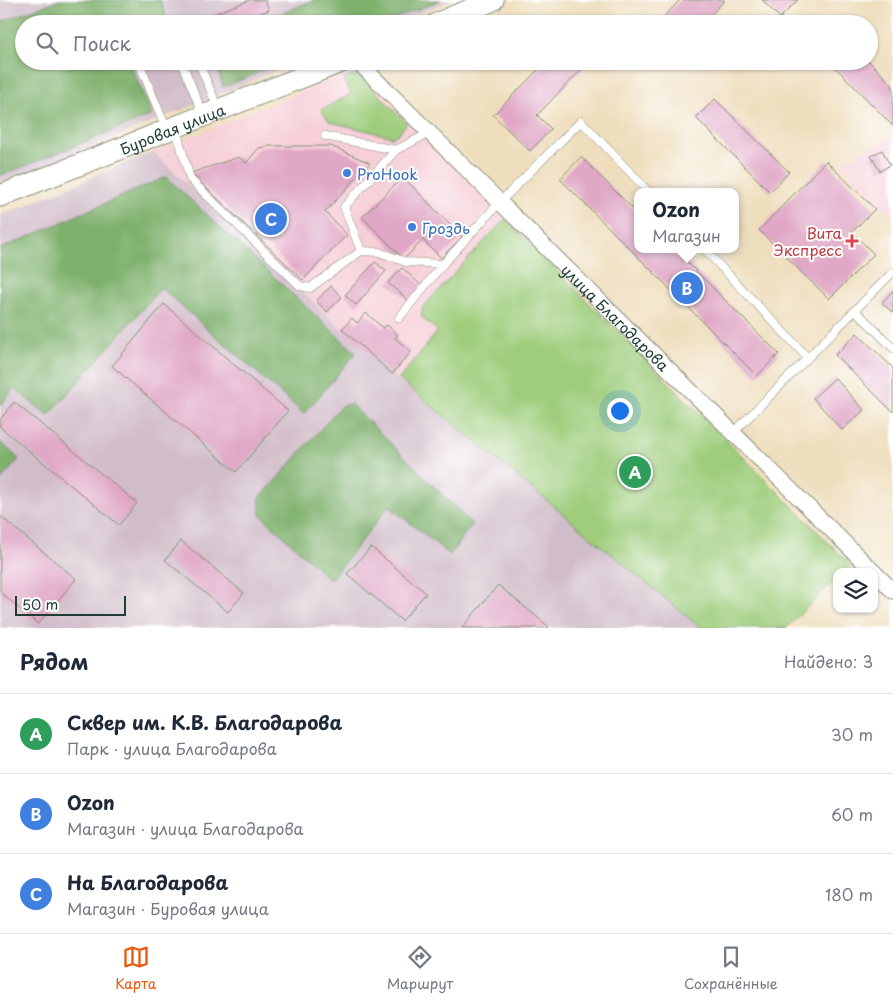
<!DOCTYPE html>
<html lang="ru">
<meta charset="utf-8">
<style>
body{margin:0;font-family:"Playpen Sans",sans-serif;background:#f6f6f7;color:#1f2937}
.controls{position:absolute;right:15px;bottom:15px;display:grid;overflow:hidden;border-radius:10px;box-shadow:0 1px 4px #0004}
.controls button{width:45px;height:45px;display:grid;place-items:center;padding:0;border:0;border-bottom:1px solid #e0e1e3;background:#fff;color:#1f2937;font:25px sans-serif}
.scale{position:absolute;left:15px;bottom:12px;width:111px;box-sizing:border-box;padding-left:5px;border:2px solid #1f3d34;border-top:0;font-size:14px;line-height:18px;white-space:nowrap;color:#1f3d34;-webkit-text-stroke:4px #fff;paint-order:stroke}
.you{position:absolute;left:619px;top:410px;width:18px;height:18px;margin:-12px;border:4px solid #fff;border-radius:50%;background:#1a73e8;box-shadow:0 0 0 8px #1a73e833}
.badge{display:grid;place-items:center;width:32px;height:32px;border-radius:50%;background:#ea580c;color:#fff;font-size:16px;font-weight:700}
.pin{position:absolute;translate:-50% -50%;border:2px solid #fff;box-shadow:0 1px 5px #0006}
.popup{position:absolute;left:634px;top:188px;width:105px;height:65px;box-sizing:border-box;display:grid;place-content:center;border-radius:10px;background:#fff;filter:drop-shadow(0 1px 4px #0005);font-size:16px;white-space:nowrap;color:#747a83}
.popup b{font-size:19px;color:#1f2937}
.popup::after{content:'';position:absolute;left:50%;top:100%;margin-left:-10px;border:10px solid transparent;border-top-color:#fff}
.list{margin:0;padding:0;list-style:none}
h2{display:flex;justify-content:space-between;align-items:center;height:65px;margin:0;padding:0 20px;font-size:21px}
h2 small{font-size:16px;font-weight:400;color:#747a83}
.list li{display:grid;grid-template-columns:32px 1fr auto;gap:15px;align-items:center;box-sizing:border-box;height:80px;padding:0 20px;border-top:1px solid #e0e1e3}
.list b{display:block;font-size:19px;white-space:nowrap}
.list p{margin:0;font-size:16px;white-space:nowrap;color:#747a83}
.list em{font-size:16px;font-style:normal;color:#747a83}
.icon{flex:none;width:28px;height:28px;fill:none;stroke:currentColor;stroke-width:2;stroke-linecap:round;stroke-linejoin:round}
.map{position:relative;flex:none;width:893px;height:628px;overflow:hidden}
.search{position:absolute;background:#fff;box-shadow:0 1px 4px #0004;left:15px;right:15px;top:15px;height:55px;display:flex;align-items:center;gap:12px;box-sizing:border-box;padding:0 18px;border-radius:28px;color:#747a83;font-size:19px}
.sheet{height:305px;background:#fff}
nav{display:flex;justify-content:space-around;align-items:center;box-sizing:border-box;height:70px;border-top:1px solid #e0e1e3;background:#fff;font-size:14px;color:#747a83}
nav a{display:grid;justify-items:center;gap:2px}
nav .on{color:#ea580c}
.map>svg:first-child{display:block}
.built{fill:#f6cfd7}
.industrial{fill:#d1bdc9}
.green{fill:#9ecd7c;stroke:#5e8558}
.forest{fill:#7eb06c;stroke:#4e7650}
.building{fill:#e0a8c6}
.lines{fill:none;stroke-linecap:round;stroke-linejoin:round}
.service-casing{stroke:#878e78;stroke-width:9}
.minor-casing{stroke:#878e78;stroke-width:17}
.secondary-casing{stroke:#878e78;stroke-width:23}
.service{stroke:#fff;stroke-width:8}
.minor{stroke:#fff;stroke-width:15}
.secondary{stroke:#fff;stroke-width:21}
.shop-dot{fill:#3f7fe0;stroke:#fff;stroke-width:2}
.health-dot{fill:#e0444e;stroke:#fff;stroke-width:2}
.labels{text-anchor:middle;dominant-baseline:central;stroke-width:4;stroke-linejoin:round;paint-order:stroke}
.street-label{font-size:15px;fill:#1f3d34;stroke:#fff}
.shop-label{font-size:15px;fill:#366cbe;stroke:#fff;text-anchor:start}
.health-label{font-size:15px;fill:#be3a42;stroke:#fff;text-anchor:end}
</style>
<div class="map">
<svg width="893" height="628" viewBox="0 0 893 628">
<rect width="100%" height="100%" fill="#fff"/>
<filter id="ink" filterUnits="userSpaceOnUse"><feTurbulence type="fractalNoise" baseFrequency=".02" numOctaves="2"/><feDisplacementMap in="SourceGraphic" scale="10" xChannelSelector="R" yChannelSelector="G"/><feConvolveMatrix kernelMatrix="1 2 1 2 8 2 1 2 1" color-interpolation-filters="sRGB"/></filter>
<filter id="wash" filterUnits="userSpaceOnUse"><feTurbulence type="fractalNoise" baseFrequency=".0096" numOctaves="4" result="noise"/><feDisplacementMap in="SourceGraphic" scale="20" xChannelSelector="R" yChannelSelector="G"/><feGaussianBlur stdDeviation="1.12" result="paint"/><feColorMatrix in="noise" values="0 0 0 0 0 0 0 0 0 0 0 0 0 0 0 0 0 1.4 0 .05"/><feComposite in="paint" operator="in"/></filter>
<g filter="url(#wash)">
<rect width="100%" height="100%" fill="#efdebd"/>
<g class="built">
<polygon points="352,71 359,71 365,76 505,219 423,307 421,317 438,331 399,379 342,329 153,152"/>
<polygon points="893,135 893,217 840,164"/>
</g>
<g class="industrial">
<polygon points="0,0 452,0 394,24 24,24 24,61 301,61 0,184"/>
<polygon points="153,152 342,329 392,374 701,628 0,628 0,216"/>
</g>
<g class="green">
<polygon points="359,75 407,123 398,134 393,137 330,122 321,110 351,94 344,79 351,76"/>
<polygon points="505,219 851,565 843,572 837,572 837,578 786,628 701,628 399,379 438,331 421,317 423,307"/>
</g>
<g class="forest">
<polygon points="59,0 160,0 169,24 24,24 24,61 136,61 130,64 152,115 0,176 0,64 2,63 0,57 0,22"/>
<polygon points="314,0 441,0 382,24 256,24"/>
<polygon points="215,61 288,61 223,87"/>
<polygon points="166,177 356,353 304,414 161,288 48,416 14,388 0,406 0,249"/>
<polygon points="351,404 472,524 450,555 389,506 330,580 261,515 259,499 342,405"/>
<polygon points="0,442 19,459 0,481"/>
</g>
<g id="blocks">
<g class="building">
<polygon points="250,0 265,0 269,10 231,24 207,24 205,17"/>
<polygon points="680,0 725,0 702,24 657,24"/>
<polygon points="762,0 798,0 780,18"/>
<polygon points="547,61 590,61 537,115 551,129 530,151 493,115"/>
<polygon points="829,61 869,61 893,86 893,126"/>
<polygon points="715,99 789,172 770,192 696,118"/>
<polygon points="269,146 331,146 370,163 325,212 347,235 303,280 191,173 239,157 246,163 259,148"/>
<polygon points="882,150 890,165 880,171 871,156"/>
<polygon points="581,157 638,214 638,249 674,249 779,354 757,376 560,179"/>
<polygon points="826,161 875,209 852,232 874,254 829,299 759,230"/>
<polygon points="403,177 462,237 441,258 423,240 404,259 362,217"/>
<polygon points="375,262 386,271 356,305 345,295"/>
<polygon points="402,268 422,286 409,301 388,283"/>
<polygon points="331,286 342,297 327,312 316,301"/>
<polygon points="893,290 893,313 882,303"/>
<polygon points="164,304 288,411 236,472 112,366"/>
<polygon points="366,313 383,328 387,325 398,335 395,338 411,352 392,374 342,329 352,318 357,323"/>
<polygon points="857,333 893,368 893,412 835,355"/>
<polygon points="835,378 864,410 842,430 813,398"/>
<polygon points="14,402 137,503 119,525 0,427 0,420"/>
<polygon points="0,516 76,579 38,624 0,592"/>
<polygon points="181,541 244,593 228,612 165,560"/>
<polygon points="371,547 426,593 402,621 347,574"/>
<polygon points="498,585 549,627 548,628 462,628"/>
</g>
</g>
</g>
<g filter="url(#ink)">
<use href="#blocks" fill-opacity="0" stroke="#878e78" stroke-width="1"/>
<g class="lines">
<defs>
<g id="service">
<polyline points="149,61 140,65 166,128"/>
<polyline points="181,61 203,114"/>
<polyline points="198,61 218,108"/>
<polyline points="176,129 190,179 300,286 310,288 361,251 379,252 406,262 443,264 499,203 581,121 649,192"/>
<polyline points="325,136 396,150 429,133"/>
<polyline points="704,249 808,358"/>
<polyline points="361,251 344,207 396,150"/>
<polyline points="855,310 893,348"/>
<polyline points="399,318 443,264"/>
<polyline points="733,433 893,272"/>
</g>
<g id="minor">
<path id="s1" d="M357 61 874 572"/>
<polyline points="874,572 893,591"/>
</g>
<g id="secondary">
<polyline points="436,24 493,0"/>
<path id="s2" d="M0 196 343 61"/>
</g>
</defs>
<use href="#service" class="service-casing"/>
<use href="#minor" class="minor-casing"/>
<use href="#secondary" class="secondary-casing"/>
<use href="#service" class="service"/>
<use href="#minor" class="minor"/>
<use href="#secondary" class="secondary"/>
</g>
</g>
<g class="shop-dot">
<circle cx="347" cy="173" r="5"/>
<circle cx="412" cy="227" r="5"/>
</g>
<path class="health-dot" d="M849.5 233.5h5v5h5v5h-5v5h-5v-5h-5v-5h5z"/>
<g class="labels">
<g class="street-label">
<text stroke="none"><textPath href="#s2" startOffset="185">Буровая улица</textPath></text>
<text stroke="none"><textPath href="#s1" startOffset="364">улица Благодарова</textPath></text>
</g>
<g class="shop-label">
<text x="357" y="173">ProHook</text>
<text x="422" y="227">Гроздь</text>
</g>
<g class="health-label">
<text x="842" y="232">Вита<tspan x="842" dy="17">Экспресс</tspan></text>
</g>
</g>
</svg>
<div class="controls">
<button><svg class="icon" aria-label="layers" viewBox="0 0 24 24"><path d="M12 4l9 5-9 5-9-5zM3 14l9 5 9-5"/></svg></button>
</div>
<div class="scale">50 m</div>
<div class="you"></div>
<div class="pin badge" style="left:635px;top:472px;background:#2e9e5b">A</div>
<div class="pin badge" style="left:687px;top:288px;background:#3f7fe0">B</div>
<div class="popup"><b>Ozon</b>Магазин</div>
<div class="pin badge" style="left:271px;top:219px;background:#3f7fe0">C</div>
<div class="search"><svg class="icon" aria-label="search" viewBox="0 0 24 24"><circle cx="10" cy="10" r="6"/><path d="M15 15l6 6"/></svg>Поиск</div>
</div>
<section class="sheet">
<h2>Рядом<small>Найдено: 3</small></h2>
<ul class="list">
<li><span class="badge" style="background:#2e9e5b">A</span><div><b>Сквер им. К.В. Благодарова</b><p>Парк · улица Благодарова</p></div><em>30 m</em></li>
<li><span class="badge" style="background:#3f7fe0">B</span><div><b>Ozon</b><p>Магазин · улица Благодарова</p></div><em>60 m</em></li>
<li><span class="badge" style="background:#3f7fe0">C</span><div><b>На Благодарова</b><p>Магазин · Буровая улица</p></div><em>180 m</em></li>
</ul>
</section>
<nav>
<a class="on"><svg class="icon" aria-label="map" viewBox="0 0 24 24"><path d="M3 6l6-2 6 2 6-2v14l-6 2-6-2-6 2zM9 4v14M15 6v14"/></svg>Карта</a>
<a><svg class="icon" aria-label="directions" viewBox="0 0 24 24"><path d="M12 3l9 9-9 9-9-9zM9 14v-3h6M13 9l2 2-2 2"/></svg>Маршрут</a>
<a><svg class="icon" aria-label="saved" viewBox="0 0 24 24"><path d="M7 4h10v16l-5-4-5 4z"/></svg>Сохранённые</a>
</nav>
